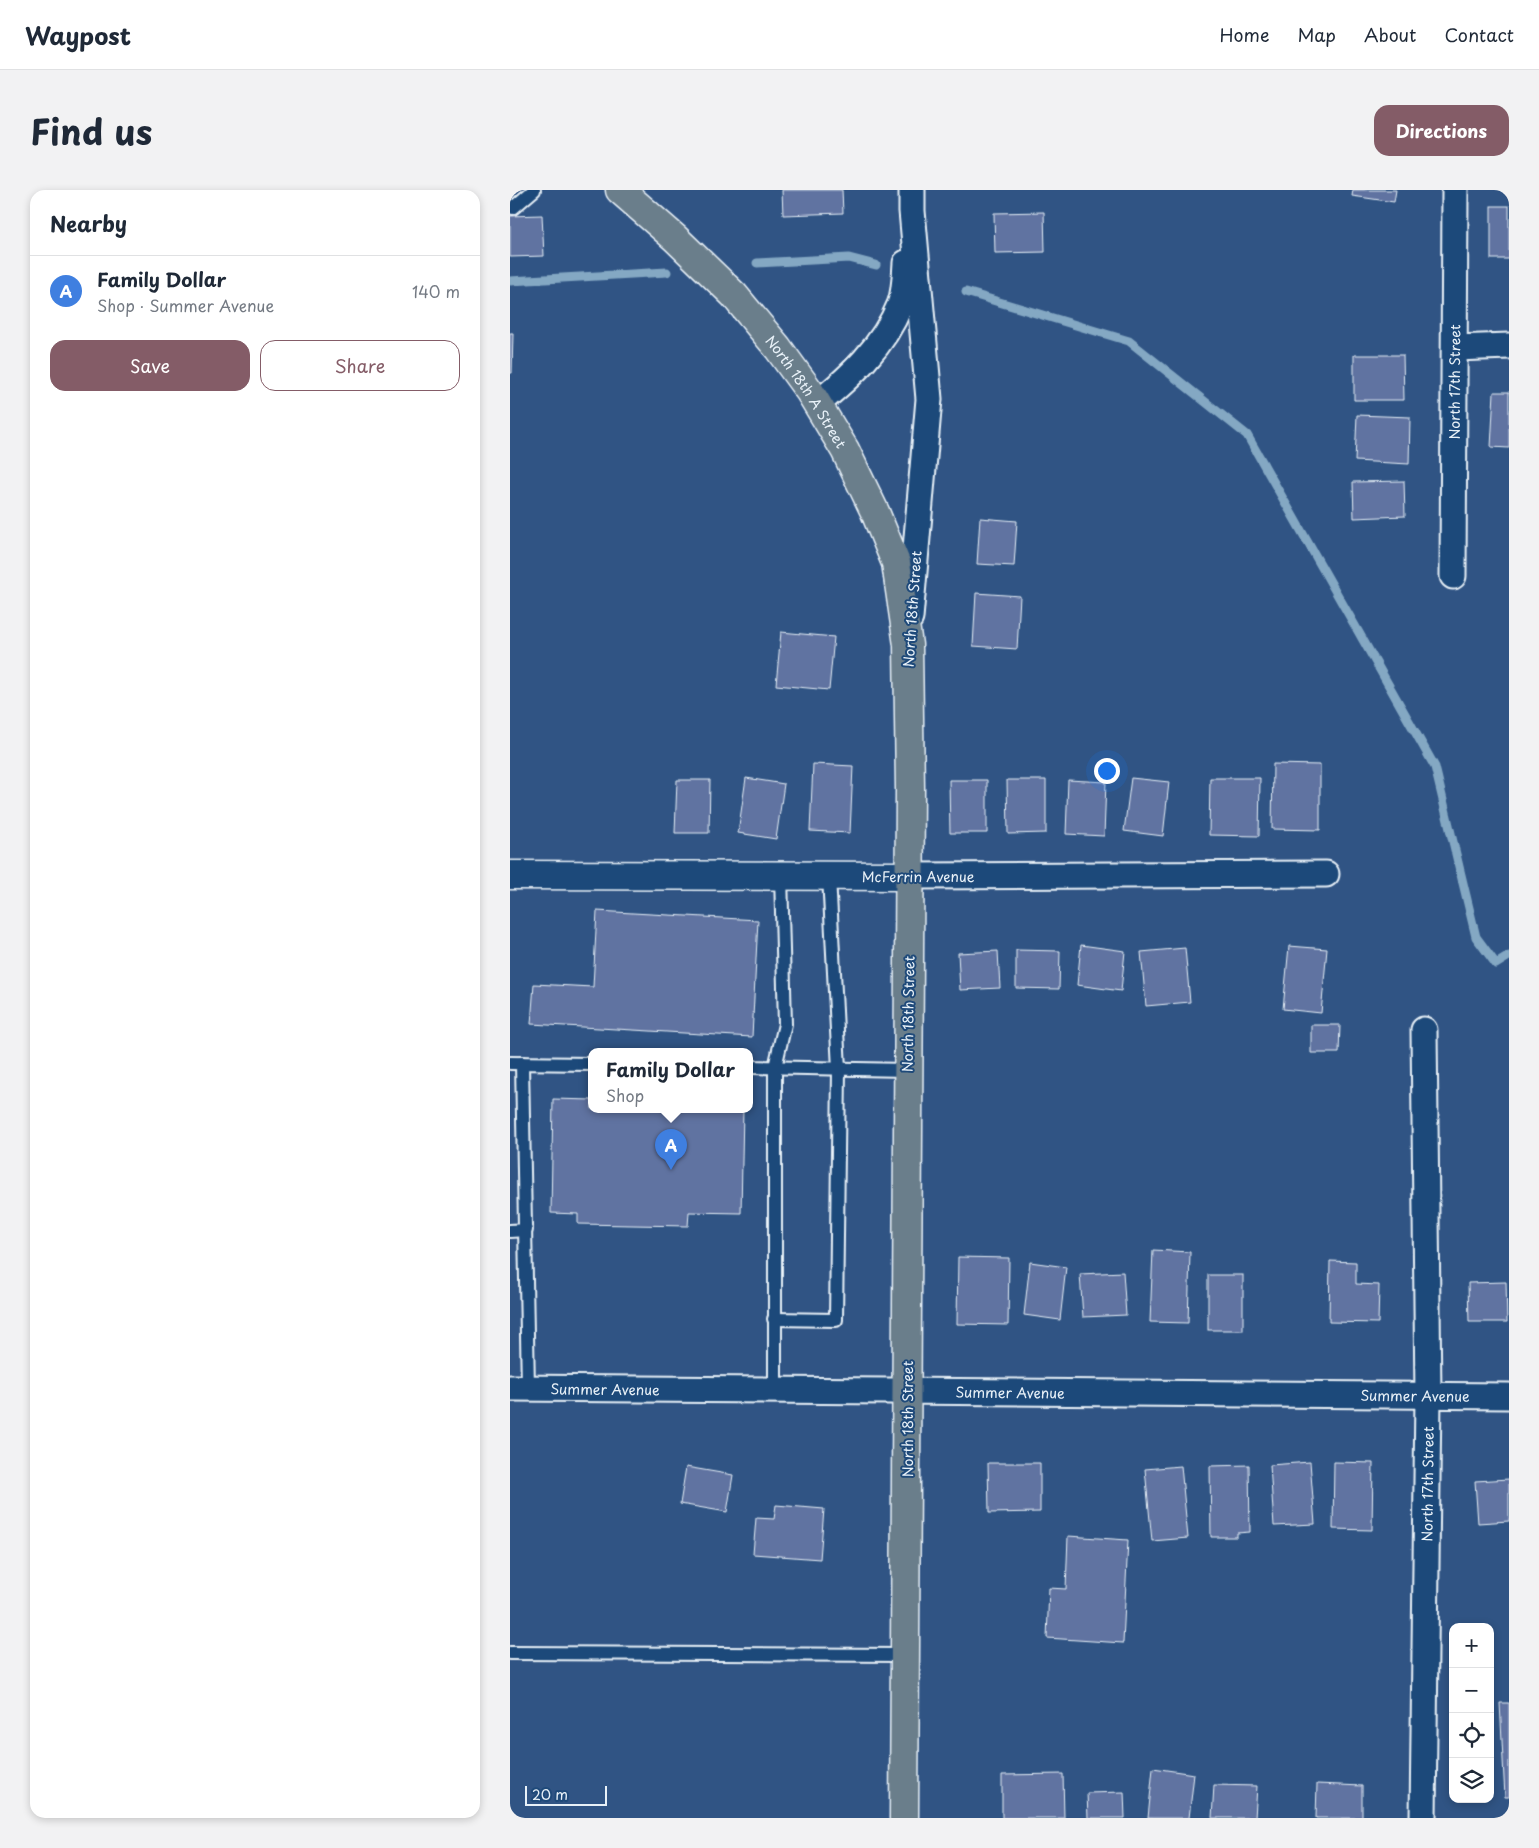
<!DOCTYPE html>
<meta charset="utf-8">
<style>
body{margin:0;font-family:"Playpen Sans",sans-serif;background:#f2f2f3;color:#1f2937}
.controls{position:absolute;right:15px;bottom:15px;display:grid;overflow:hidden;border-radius:10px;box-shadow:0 2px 8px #0003}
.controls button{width:45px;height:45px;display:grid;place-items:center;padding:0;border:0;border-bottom:1px solid #e0e1e3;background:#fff;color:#1f2937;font:25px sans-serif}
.scale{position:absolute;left:15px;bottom:12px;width:82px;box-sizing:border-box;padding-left:5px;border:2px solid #e8f1f8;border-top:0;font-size:14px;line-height:18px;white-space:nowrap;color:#e8f1f8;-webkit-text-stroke:4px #1f4a7a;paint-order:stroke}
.you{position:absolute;left:596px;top:580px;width:18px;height:18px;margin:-12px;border:4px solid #fff;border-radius:50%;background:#1a73e8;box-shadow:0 0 0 8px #1a73e833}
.badge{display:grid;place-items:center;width:32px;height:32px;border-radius:50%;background:#845c67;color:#fff;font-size:16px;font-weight:700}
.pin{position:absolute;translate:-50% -41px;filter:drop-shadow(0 1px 2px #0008)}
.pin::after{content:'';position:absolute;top:26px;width:18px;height:15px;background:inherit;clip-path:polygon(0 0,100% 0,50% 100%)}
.popup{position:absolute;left:78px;top:858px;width:165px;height:65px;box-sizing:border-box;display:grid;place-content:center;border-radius:10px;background:#fff;filter:drop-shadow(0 1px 4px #0005);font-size:16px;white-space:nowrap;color:#747a83}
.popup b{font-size:19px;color:#1f2937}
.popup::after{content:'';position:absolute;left:50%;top:100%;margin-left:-10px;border:10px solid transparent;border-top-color:#fff}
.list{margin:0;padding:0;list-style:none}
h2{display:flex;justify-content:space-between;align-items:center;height:65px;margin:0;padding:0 20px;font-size:21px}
h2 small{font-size:16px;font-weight:400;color:#747a83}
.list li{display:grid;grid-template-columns:32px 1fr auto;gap:15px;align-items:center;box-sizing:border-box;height:70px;padding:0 20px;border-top:1px solid #e0e1e3}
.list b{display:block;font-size:19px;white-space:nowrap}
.list p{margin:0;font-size:16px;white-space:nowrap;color:#747a83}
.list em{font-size:16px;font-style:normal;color:#747a83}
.actions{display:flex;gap:10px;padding:15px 20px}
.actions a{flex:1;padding:11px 0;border:1px solid #845c67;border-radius:15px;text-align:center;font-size:18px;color:#845c67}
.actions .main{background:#845c67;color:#fff}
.icon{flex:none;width:28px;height:28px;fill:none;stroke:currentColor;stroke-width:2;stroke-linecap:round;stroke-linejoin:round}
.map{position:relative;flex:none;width:999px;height:1628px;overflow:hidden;border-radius:15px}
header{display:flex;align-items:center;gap:30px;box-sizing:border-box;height:70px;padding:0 25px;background:#fff;border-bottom:1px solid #e0e1e3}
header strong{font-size:24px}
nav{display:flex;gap:28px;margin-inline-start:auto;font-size:18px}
.intro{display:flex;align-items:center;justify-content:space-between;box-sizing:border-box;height:120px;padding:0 30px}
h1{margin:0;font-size:35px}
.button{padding:12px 22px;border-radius:15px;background:#845c67;color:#fff;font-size:18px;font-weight:700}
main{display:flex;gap:30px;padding:0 30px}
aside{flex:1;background:#fff;border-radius:15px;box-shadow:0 2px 8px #0003}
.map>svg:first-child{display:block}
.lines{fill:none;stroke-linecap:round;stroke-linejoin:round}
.stream{stroke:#84a8c3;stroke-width:9}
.building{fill:#6173a1;stroke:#e8f1f8}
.service-casing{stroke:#e8f1f8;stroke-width:16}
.minor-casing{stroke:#e8f1f8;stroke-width:29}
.tertiary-casing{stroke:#e8f1f8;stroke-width:31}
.primary-casing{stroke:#e8f1f8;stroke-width:31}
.service{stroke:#1f4a7a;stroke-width:12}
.minor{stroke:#1f4a7a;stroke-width:25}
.tertiary{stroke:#1f4a7a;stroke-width:28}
.primary{stroke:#6b7e8b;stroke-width:28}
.labels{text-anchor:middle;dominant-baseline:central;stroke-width:4;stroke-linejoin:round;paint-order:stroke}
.street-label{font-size:14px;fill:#e8f1f8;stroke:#1f4a7a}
</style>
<header>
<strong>Waypost</strong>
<nav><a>Home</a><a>Map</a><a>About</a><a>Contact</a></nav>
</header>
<div class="intro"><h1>Find us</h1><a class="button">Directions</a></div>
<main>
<aside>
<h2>Nearby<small></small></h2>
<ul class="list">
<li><span class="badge" style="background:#3f7fe0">A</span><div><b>Family Dollar</b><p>Shop · Summer Avenue</p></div><em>140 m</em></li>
</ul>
<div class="actions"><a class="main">Save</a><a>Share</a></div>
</aside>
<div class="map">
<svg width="999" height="1628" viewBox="0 0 999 1628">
<rect width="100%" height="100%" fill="#305484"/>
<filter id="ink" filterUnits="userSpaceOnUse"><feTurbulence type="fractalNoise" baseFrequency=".02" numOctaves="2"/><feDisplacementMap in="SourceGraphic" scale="10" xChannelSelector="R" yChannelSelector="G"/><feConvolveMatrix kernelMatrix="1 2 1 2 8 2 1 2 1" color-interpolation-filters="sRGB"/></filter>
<g filter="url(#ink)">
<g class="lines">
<g class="stream">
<polyline points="247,73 339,68 366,75"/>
<polyline points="0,91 157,82"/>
<polyline points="456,102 619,151 737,245 925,577 966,747 986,774 999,766"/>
</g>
</g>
<g class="building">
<polygon points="272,0 332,0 333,23 273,25"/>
<polygon points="843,0 886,0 884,12 842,6"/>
<rect x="981" y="16" width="18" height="53"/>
<polygon points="534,22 535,62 485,63 484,23"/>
<polygon points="32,25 34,66 0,67 0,26"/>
<polygon points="0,143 3,143 2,183 0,183"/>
<polygon points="844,165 893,165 894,210 844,210"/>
<polygon points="984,202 999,202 999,258 981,257"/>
<polygon points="847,225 900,227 899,274 845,271"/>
<polygon points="894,291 895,326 844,328 843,292"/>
<polygon points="470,328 507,331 504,376 467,374"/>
<polygon points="466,403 510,406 507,459 463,456"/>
<polygon points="271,442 324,447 319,500 266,495"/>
<polygon points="303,574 343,576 340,643 300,641"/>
<polygon points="763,574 810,575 810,640 762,639"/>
<polygon points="236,588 274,594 266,649 228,643"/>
<polygon points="621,588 659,592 653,646 614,641"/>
<polygon points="700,588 750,588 749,646 699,645"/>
<polygon points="167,590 200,590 199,643 165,643"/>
<polygon points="439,590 477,590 477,643 440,643"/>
<polygon points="497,590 536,590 536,643 498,644"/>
<polygon points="558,590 596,592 594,646 556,644"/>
<polygon points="87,721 248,730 242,847 21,834 24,794 83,797"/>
<polygon points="571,755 615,761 611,801 567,795"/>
<polygon points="779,756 817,759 811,823 773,819"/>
<polygon points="675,758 680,812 636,816 631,762"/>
<polygon points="506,760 550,761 549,799 506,798"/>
<polygon points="488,761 490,798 450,800 448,763"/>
<polygon points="801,835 830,835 829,863 801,863"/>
<polygon points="43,909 82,910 82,919 233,919 231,1023 179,1022 178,1036 68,1034 68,1024 41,1023"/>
<polygon points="643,1060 680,1062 678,1133 640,1132"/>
<polygon points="448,1067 499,1068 498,1135 447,1134"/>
<polygon points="820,1071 846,1072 846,1094 869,1095 868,1133 819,1132"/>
<polygon points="520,1072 556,1077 550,1130 514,1125"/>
<polygon points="613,1082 616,1125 573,1127 570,1084"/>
<rect x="698" y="1085" width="35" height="55"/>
<polygon points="996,1092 997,1132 959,1132 958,1093"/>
<polygon points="800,1272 805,1334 764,1336 760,1275"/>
<polygon points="824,1272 863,1273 862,1340 823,1339"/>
<polygon points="478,1273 530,1273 530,1322 479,1323"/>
<polygon points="739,1275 740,1342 727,1343 727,1347 701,1347 700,1276"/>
<polygon points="671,1276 678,1348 642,1351 635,1279"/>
<polygon points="176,1277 223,1285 217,1322 170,1314"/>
<polygon points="999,1289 999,1331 968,1333 965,1291"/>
<polygon points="266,1315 314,1319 310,1369 243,1364 246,1328 264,1329"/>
<polygon points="558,1346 618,1350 613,1453 537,1448 539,1398 556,1399"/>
<polygon points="990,1513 999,1513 999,1607 995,1607"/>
<polygon points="643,1578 684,1584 679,1628 638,1628"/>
<polygon points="553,1584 554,1628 492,1628 492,1585"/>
<polygon points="807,1594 852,1596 852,1628 806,1628"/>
<polygon points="704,1595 747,1596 745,1628 702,1628"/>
<polygon points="614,1602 615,1628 578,1628 577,1603"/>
</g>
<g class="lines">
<defs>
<g id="service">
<polyline points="0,15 3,18 24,0"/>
<polyline points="0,873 82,874"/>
<polyline points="12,873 18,1198"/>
<polyline points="240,877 397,880"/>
<polyline points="0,1041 16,1040"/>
<polyline points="264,1129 326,1130 329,879 319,686"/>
<polyline points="265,1200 265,877 275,834 271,685"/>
<polyline points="0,1463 396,1465"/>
</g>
<g id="minor">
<polyline points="945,158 999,156"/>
<path d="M307 214C341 186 373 157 390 115 395 103 395 86 396 73"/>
<path id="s1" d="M943 386 945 0"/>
<polyline points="400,428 419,209 402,21 402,0"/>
<polyline points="400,686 816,684"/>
<path id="s2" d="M0 1198 999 1206"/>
<path id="s3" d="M913 1628 918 1206 914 840"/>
</g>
<polyline id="tertiary" points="0,685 400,686"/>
<g id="primary">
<path id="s4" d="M110 0 165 48 224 105 268 158 300 202 335 260 365 322 386 373 398 455 400 599 394 1628"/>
</g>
</defs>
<use href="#service" class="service-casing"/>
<use href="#minor" class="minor-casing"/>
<use href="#tertiary" class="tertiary-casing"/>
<use href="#primary" class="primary-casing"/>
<use href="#service" class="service"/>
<use href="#minor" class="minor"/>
<use href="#tertiary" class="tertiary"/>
<use href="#primary" class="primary"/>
</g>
</g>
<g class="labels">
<g class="street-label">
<text stroke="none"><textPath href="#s1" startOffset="194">North 17th Street</textPath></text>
<text stroke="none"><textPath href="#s4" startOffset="276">North 18th A Street</textPath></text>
<text transform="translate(402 419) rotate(-86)">North 18th Street</text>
<text x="408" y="686">McFerrin Avenue</text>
<text transform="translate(398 824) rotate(-89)">North 18th Street</text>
<text stroke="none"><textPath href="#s2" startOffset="95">Summer Avenue</textPath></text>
<text stroke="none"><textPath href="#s2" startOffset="500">Summer Avenue</textPath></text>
<text stroke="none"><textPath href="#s2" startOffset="905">Summer Avenue</textPath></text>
<text transform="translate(397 1229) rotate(-90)">North 18th Street</text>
<text stroke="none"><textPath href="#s3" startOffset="334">North 17th Street</textPath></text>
</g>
</g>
</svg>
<div class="controls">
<button>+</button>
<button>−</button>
<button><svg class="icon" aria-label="locate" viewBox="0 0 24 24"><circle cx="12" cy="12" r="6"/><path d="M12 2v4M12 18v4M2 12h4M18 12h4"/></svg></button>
<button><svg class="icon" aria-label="layers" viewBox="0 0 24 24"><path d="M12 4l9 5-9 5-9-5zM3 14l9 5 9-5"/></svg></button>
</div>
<div class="scale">20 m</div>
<div class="you"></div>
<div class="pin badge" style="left:161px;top:980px;background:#3f7fe0">A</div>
<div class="popup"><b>Family Dollar</b>Shop</div>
</div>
</main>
